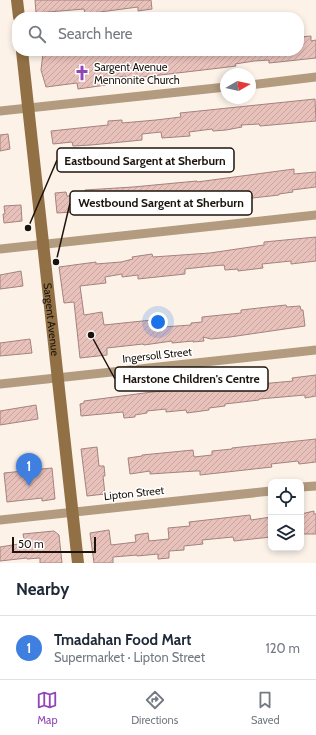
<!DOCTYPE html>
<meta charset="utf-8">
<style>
body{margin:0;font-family:Cabin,sans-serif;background:#f2f2f3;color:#1f2937}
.controls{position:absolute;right:12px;bottom:12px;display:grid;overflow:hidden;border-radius:8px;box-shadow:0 2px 6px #0003}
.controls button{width:36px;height:36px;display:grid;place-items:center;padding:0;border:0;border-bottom:1px solid #e0e1e3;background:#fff;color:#1f2937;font:20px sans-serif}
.compass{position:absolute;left:220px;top:68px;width:36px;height:36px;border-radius:50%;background:#fff;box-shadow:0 2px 6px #0003;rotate:81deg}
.scale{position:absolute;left:12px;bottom:10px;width:84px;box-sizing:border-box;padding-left:4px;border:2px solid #1c140c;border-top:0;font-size:11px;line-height:14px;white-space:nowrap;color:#1c140c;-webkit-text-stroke:3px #fff;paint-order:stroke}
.you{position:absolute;left:158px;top:322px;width:14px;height:14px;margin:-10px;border:3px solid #fff;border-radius:50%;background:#1a73e8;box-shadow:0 0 0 6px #1a73e833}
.badge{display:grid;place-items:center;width:26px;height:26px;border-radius:50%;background:#9145b6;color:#fff;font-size:13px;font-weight:700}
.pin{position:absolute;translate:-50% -33px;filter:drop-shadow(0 1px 2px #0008)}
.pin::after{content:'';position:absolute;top:21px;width:14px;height:12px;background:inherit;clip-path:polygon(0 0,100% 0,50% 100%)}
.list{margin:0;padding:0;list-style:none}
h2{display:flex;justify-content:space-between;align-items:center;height:52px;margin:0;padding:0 16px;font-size:17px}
h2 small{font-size:13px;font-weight:400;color:#747a83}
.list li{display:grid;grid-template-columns:26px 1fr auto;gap:12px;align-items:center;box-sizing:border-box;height:64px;padding:0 16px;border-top:1px solid #e0e1e3}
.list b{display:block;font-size:15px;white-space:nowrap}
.list p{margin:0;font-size:13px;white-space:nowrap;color:#747a83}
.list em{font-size:13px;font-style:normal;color:#747a83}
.icon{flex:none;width:22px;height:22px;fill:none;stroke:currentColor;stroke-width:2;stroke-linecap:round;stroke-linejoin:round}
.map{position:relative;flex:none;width:316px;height:563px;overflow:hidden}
.search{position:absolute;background:#fff;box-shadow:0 2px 6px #0003;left:12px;right:12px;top:12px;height:44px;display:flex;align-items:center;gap:10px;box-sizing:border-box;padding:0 14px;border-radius:16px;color:#747a83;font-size:15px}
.sheet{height:116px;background:#fff}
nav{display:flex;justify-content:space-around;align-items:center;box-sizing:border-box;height:56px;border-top:1px solid #e0e1e3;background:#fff;font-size:11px;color:#747a83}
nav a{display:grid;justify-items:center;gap:2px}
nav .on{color:#9145b6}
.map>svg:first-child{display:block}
.building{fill:url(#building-hatch);stroke:#a4837e}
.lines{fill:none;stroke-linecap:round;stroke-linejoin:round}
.street{stroke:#b29b7f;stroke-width:9}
.secondary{stroke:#917045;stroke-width:12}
.labels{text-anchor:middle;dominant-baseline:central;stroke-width:3;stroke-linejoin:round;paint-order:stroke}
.poi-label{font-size:11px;fill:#1c140c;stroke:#fff;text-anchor:start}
.street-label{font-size:11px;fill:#1c140c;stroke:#fff}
.leader{fill:none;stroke:#1c140c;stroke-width:1.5}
.callout-dot{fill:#1c140c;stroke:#fff;stroke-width:1.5}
.callout{fill:#fff;stroke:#1c140c;stroke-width:1.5}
.callout-label{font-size:12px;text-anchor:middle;font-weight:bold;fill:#1c140c}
</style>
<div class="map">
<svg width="316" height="563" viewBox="0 0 316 563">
<defs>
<pattern id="building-hatch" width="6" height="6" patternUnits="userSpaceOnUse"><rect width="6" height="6" fill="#e9c1bb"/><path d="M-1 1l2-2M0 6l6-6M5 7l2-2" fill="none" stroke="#c7a5a0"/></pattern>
</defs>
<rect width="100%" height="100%" fill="#fcf2e8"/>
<g class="building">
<polygon points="35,0 151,0 152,9 138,11 138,7 85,14 84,9 36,13"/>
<polygon points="311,36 311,41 316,40 316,58 269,63 269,60 254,61 235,64 236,66 220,68 126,79 126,76 105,79 106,85 78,89 77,83 46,87 41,70 43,53 59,51 119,51 119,55 154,51 299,51 299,37"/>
<polygon points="315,99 316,121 260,126 259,124 241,125 242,127 226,130 213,131 212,129 189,132 190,136 162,138 161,132 142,134 142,140 91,145 73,146 72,142 53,144 51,131 108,125 108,121 122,120 122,123 156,120 181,117 180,113"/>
<polygon points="8,134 10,149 0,151 0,135"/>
<polygon points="294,169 294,174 316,172 316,187 292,190 293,192 279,194 279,195 244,199 244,196 225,198 204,201 204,203 193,204 193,200 172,202 173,204 156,206 156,209 144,210 130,211 129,207 128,206 100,209 101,211 73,214 73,212 57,213 55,193 66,192 67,196 86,195 85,190 133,187 197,181 197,182"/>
<polygon points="21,205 22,221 4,223 3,214 5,214 4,206"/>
<polygon points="316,237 316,261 291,264 291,261 262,264 263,268 238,271 238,269 225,270 224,265 212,266 185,269 185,274 138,279 138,275 122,277 122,274 105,277 106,283 80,286 84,315 102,312 104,325 152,320 151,319 162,318 163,327 191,325 191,323 202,322 202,317 241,313 241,310 286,305 287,307 300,306 301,310 303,310 305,326 230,337 211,339 203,337 204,341 193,342 193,341 172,343 172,341 144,345 143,344 107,348 107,355 80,358 74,302 64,303 59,267 96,262 96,264 121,262 133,259 132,257 152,254 153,257 210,253 264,245 264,242"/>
<polygon points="21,271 23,286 0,289 0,275"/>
<polygon points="30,339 32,353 0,356 0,343"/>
<polygon points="316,375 316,396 305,398 305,395 259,399 259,400 225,404 225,406 209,408 209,410 187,413 186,410 166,412 166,409 147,411 147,413 135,415 135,417 124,418 123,412 81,416 80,404 84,403 84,401 152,392 179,390 221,385 222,389 244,387 249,385 293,381 292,378"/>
<polygon points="36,405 38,419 0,425 0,411"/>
<polygon points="316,439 316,462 299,464 298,461 271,464 272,467 200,475 200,471 196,471 150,474 150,471 130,474 128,458 142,456 142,455 193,450 194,457 212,455 212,451 232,449 232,448"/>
<polygon points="97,447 99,466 104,466 105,476 103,476 105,494 87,496 81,449"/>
<polygon points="52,468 55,499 42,501 42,498 7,502 4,473"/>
<polygon points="314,511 314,514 316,514 316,534 301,534 301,514"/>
<polygon points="250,515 251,520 271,517 271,537 234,541 233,537 202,540 203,544 184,546 184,550 169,551 169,558 158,559 158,554 137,556 137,555 113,557 113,563 94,563 90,533 109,530 111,545 136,542 135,535 148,533 149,541 169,539 168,528 190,526 189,522"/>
<polygon points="54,531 59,535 62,563 40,563 40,558 27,559 27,558 0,561 0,547 25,543 23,534"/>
</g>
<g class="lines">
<g class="street">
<polyline points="250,85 316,77"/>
<polyline points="0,111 226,87"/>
<polyline points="0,249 316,215"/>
<polyline points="0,384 316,350"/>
<polyline points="301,487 316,486"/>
<polyline points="0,520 271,491"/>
</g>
<g class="secondary">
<polyline points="17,0 19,17"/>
<path id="s1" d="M22 51 78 563"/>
</g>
</g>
<defs>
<symbol id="church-bare" viewBox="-9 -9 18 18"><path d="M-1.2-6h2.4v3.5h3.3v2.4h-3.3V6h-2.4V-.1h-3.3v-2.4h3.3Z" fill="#9145b6" stroke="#fff" stroke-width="2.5" paint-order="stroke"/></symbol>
</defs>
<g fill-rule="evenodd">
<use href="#church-bare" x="71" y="62" width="22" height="22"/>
</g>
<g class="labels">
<g class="poi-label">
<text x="94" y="67">Sargent Avenue<tspan x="94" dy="13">Mennonite Church</tspan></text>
</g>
<g class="street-label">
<text stroke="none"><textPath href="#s1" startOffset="270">Sargent Avenue</textPath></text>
<text transform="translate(157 355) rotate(-6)">Ingersoll Street</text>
<text transform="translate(134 493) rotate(-6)">Lipton Street</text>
</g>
</g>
<path class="leader" d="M28 228L57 160M56 262L70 203M91 335L115 379"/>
<g class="callout-dot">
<circle cx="28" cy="228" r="4"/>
<circle cx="56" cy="262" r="4"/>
<circle cx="91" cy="335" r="4"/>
</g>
<g class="callout">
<rect x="57" y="148" width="177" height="24" rx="4"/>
<rect x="70" y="191" width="182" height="24" rx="4"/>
<rect x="115" y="367" width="153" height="24" rx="4"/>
</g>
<g class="callout-label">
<text x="145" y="165">Eastbound Sargent at Sherburn</text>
<text x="161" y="207">Westbound Sargent at Sherburn</text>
<text x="191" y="383">Harstone Children's Centre</text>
</g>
</svg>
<div class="controls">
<button><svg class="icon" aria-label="locate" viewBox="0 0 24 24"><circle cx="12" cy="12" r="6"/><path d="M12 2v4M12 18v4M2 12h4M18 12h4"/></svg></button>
<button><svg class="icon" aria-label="layers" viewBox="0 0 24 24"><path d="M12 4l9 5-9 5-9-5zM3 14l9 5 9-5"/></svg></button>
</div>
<svg class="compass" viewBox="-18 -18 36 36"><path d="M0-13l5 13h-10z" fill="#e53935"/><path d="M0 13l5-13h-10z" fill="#747a83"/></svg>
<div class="scale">50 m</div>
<div class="you"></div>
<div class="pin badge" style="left:29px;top:486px;background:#3f7fe0">1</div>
<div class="search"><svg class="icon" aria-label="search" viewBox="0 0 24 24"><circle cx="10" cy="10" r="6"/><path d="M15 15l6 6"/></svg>Search here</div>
</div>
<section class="sheet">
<h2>Nearby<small></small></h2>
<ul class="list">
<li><span class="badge" style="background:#3f7fe0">1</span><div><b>Tmadahan Food Mart</b><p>Supermarket · Lipton Street</p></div><em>120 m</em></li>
</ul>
</section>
<nav>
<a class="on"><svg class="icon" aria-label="map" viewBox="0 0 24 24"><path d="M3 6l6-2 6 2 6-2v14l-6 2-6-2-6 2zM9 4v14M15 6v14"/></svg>Map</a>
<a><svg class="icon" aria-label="directions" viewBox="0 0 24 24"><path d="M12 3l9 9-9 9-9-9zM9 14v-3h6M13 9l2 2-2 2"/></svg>Directions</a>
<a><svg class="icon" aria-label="saved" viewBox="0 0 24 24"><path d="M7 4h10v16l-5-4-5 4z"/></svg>Saved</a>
</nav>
